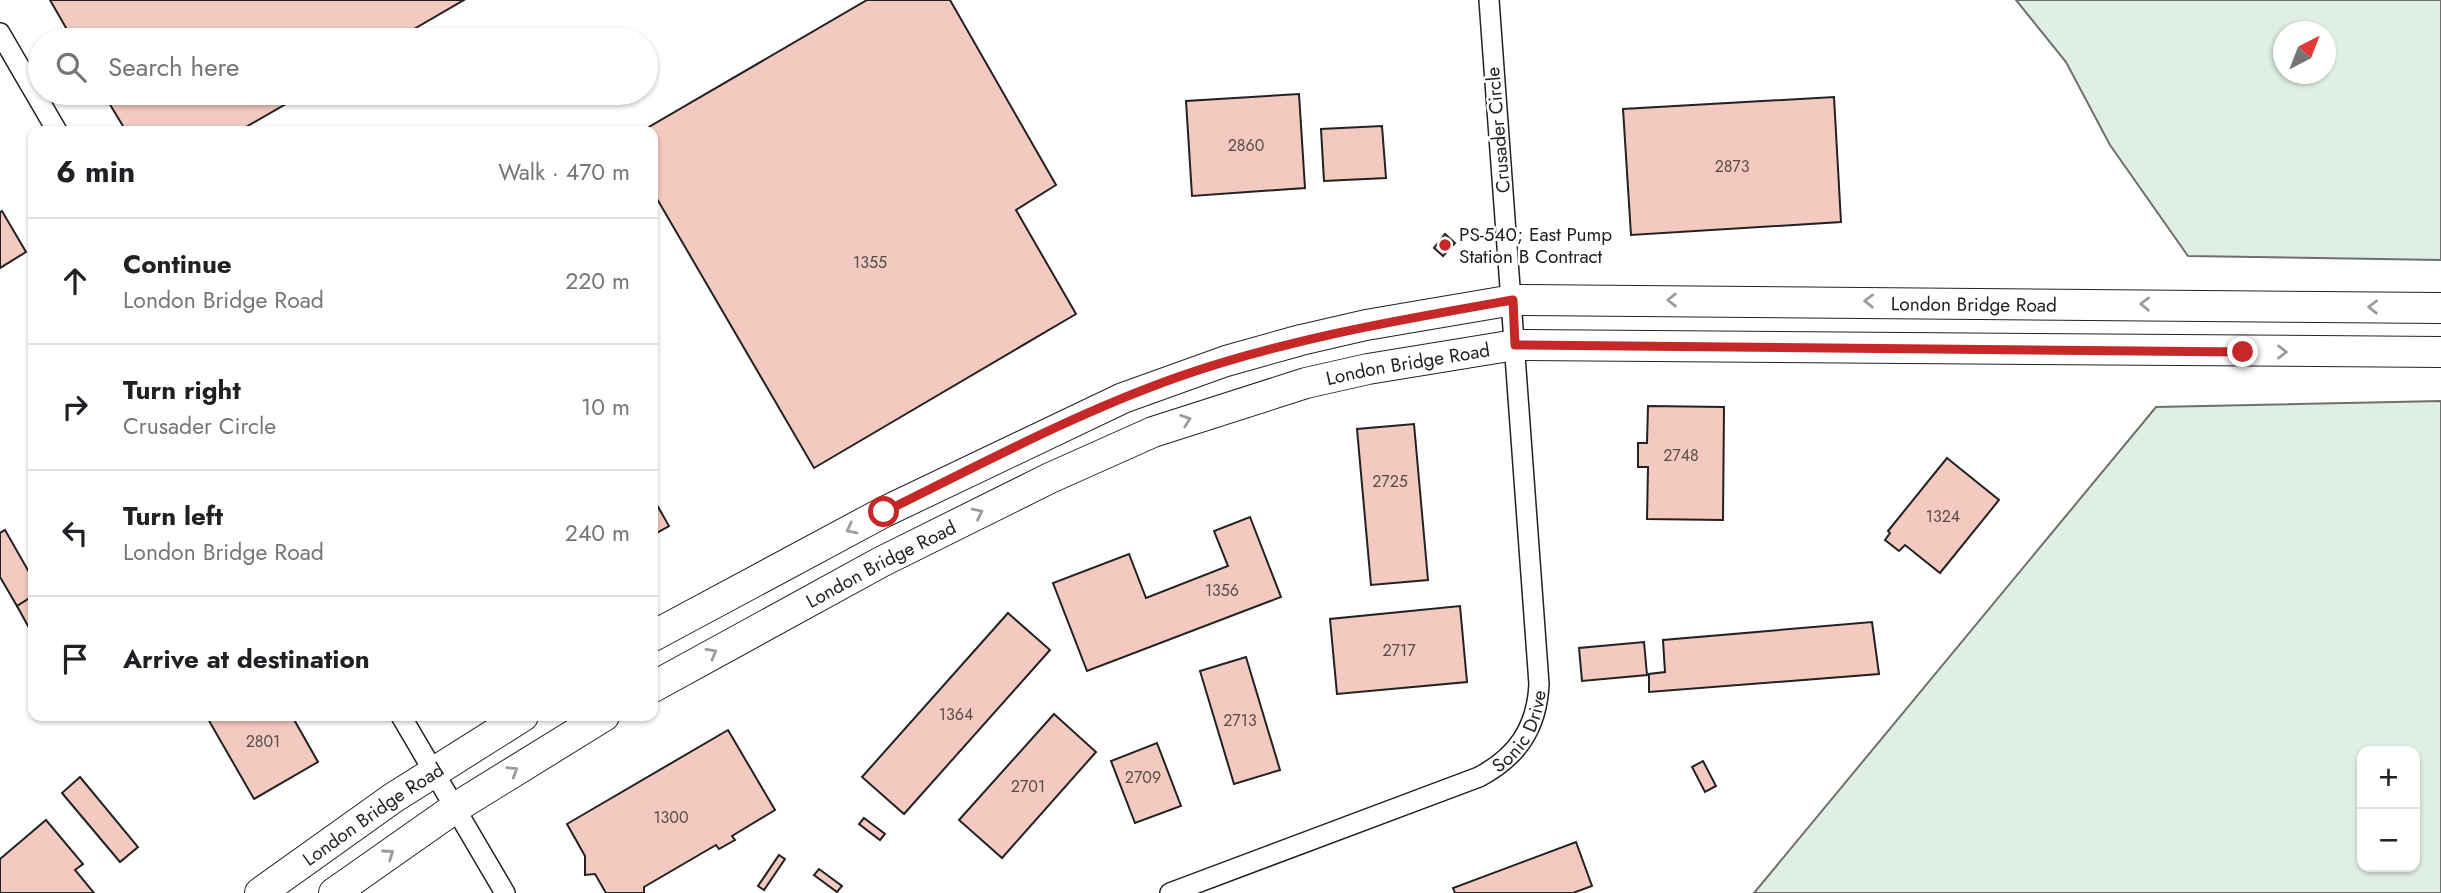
<!DOCTYPE html>
<meta charset="utf-8">
<style>
body{margin:0;font-family:Jost,sans-serif;background:#f6f6f6;color:#202124}
.controls{position:absolute;right:21px;bottom:21px;display:grid;overflow:hidden;border-radius:14px;box-shadow:0 2px 5px #0004}
.controls button{width:63px;height:63px;display:grid;place-items:center;padding:0;border:0;border-bottom:2px solid #e0e0e0;background:#fff;color:#202124;font:35px sans-serif}
.compass{position:absolute;left:2273px;top:21px;width:63px;height:63px;border-radius:50%;background:#fff;box-shadow:0 2px 5px #0004;rotate:42deg}
.stop{position:absolute;width:21px;height:21px;margin:-16px;border:5px solid #c62828;border-radius:50%;background:#fff}
.stop.end{background:#c62828;border-color:#fff;box-shadow:0 2px 7px #0008}
.list{margin:0;padding:0;list-style:none}
h2{display:flex;justify-content:space-between;align-items:center;height:91px;margin:0;padding:0 28px;font-size:30px}
h2 small{font-size:23px;font-weight:400;color:#757577}
.list li{display:grid;grid-template-columns:46px 1fr auto;gap:21px;align-items:center;box-sizing:border-box;height:126px;padding:0 28px;border-top:2px solid #e0e0e0}
.list b{display:block;font-size:26px;white-space:nowrap}
.list p{margin:0;font-size:23px;white-space:nowrap;color:#757577}
.list em{font-size:23px;font-style:normal;color:#757577}
.icon{flex:none;width:38px;height:38px;fill:none;stroke:currentColor;stroke-width:2;stroke-linecap:round;stroke-linejoin:round}
.map{position:relative;flex:none;width:2441px;height:893px;overflow:hidden}
.search{position:absolute;background:#fff;box-shadow:0 2px 5px #0004;left:28px;top:28px;width:630px;height:77px;display:flex;align-items:center;gap:18px;box-sizing:border-box;padding:0 24px;border-radius:38px;color:#757577;font-size:26px}
.panel{position:absolute;background:#fff;box-shadow:0 2px 5px #0004;left:28px;top:126px;width:630px;height:595px;border-radius:14px}
.map>svg:first-child{display:block}
.green{fill:#e0efe3;stroke:#6f6f6f;stroke-width:2;fill-rule:evenodd}
.building{fill:#f3c9c0;stroke:#222;stroke-width:2}
.lines{fill:none;stroke-linecap:round;stroke-linejoin:round}
.street-casing{stroke:#222;stroke-width:22}
.primary-casing{stroke:#222;stroke-width:32}
.street{stroke:#fff;stroke-width:19}
.primary{stroke:#fff;stroke-width:30}
.oneway{stroke:#9c9c9c}
.route{stroke:#c62828;stroke-width:9}
.poi-dot{fill:#c62828;stroke:#fff;stroke-width:2.5}
.labels{text-anchor:middle;dominant-baseline:central;stroke-width:5;stroke-linejoin:round;paint-order:stroke}
.number-label{font-size:16px;fill:#564c4a}
.street-label{font-size:19px;fill:#222;stroke:#fff}
.poi-label{font-size:19px;fill:#222;stroke:#fff;text-anchor:start}
</style>
<div class="map">
<svg width="2441" height="893" viewBox="0 0 2441 893">
<rect width="100%" height="100%" fill="#fff"/>
<g class="green">
<path d="M2016 0H2441V260L2188 256 2110 145 2066 62ZM2284 32H2326V74H2284Z"/>
<path d="M2441 401V893H1754L2156 407ZM2362 751H2415V867H2362Z"/>
</g>
<g class="building">
<polygon points="50,0 464,0 395,40 73,40"/>
<polygon points="867,0 950,0 1056,185 1016,210 1076,314 814,468 653,192 653,131 642,131"/>
<polygon points="103,93 305,93 239,131 126,131"/>
<polygon points="1299,94 1305,188 1192,196 1186,101"/>
<polygon points="1834,97 1841,222 1631,235 1623,109"/>
<polygon points="1382,126 1386,178 1324,181 1321,129"/>
<polygon points="2,211 26,252 0,268 0,212"/>
<polygon points="1445,234 1455,243 1443,256 1434,248"/>
<polygon points="1648,406 1724,407 1723,520 1647,519 1648,467 1638,467 1638,443 1647,443"/>
<polygon points="1414,424 1428,580 1371,585 1357,429"/>
<polygon points="1947,458 1999,500 1940,573 1905,545 1899,551 1885,540 1890,533 1888,531"/>
<polygon points="653,498 669,526 653,535"/>
<polygon points="1250,517 1281,597 1087,671 1053,583 1129,554 1146,598 1228,566 1214,531"/>
<polygon points="5,530 33,579 33,596 17,606 0,577 0,533"/>
<polygon points="33,596 33,635 17,606"/>
<polygon points="1460,606 1467,682 1337,694 1330,619"/>
<polygon points="1008,613 1050,650 904,814 862,777"/>
<polygon points="1872,622 1879,674 1649,692 1649,674 1665,672 1663,640"/>
<polygon points="1644,642 1647,675 1582,681 1579,648"/>
<polygon points="1246,657 1280,770 1234,784 1200,671"/>
<polygon points="1054,714 1096,752 1002,858 959,820"/>
<polygon points="214,716 292,716 318,762 254,799 208,719"/>
<polygon points="728,730 775,810 732,836 735,840 719,849 716,845 644,887 644,893 606,893 595,874 585,875 585,856 567,824"/>
<polygon points="1157,743 1181,806 1135,823 1111,761"/>
<polygon points="1703,761 1716,786 1705,792 1692,767"/>
<polygon points="80,777 138,847 120,862 62,793"/>
<polygon points="864,818 885,834 880,840 859,824"/>
<polygon points="46,820 83,864 75,870 94,893 0,893 0,859"/>
<polygon points="1576,842 1592,886 1573,893 1455,893 1453,888"/>
<polygon points="779,855 785,859 764,890 758,886"/>
<polygon points="819,869 842,886 837,892 814,875"/>
</g>
<g class="lines">
<defs>
<g id="street">
<polyline points="0,33 57,131"/>
<polyline points="401,716 505,893"/>
<path id="s1" d="M1170 893 1479 777C1517 757 1537 728 1539 684L1489 0"/>
</g>
<g id="primary">
<path id="s2" d="M653 636 884 512 1123 398 1226 361 1301 340 1366 325 1513 300 2441 308"/>
<path id="s3" d="M653 687 881 562 1050 478 1153 432 1306 383 1368 369 1515 345 2441 352"/>
<path id="s4" d="M260 893 393 798 523 716"/>
<polyline points="334,893 455,808 604,716"/>
</g>
</defs>
<use href="#street" class="street-casing"/>
<use href="#primary" class="primary-casing"/>
<use href="#street" class="street"/>
<use href="#primary" class="primary"/>
</g>
<defs><path id="oneway-chevron" d="M-2-3.5L2.5 0L-2 3.5" fill="none" stroke-width="1.6" stroke-linecap="round" stroke-linejoin="round" transform="scale(1.75)"/></defs>
<g class="oneway">
<use href="#oneway-chevron" transform="translate(1672 300) rotate(180)"/>
<use href="#oneway-chevron" transform="translate(1869 301) rotate(-179)"/>
<use href="#oneway-chevron" transform="translate(2145 304) rotate(-179)"/>
<use href="#oneway-chevron" transform="translate(2373 307) rotate(-179)"/>
<use href="#oneway-chevron" transform="translate(2282 352)"/>
<use href="#oneway-chevron" transform="translate(1186 420) rotate(-19)"/>
<use href="#oneway-chevron" transform="translate(978 513) rotate(-26)"/>
<use href="#oneway-chevron" transform="translate(851 529) rotate(153)"/>
<use href="#oneway-chevron" transform="translate(712 653) rotate(-30)"/>
<use href="#oneway-chevron" transform="translate(513 771) rotate(-32)"/>
<use href="#oneway-chevron" transform="translate(389 854) rotate(-35)"/>
</g>
<g class="lines">
<path class="route" d="M884 512C981 464 1076 413 1178 377 1287 339 1399 320 1513 300L1515 345 2243 352"/>
</g>
<circle class="poi-dot" cx="1445" cy="245" r="7"/>
<g class="labels">
<g class="number-label">
<text x="1246" y="145">2860</text>
<text x="1732" y="166">2873</text>
<text x="870" y="262">1355</text>
<text x="1681" y="455">2748</text>
<text x="1390" y="481">2725</text>
<text x="1943" y="516">1324</text>
<text x="1222" y="590">1356</text>
<text x="1399" y="650">2717</text>
<text x="956" y="714">1364</text>
<text x="1240" y="720">2713</text>
<text x="263" y="741">2801</text>
<text x="1143" y="777">2709</text>
<text x="1028" y="786">2701</text>
<text x="671" y="817">1300</text>
</g>
<g class="street-label">
<text transform="translate(1498 130) rotate(-95)">Crusader Circle</text>
<text stroke="none"><textPath href="#s2" startOffset="1391">London Bridge Road</textPath></text>
<text stroke="none"><textPath href="#s3" startOffset="826">London Bridge Road</textPath></text>
<text stroke="none"><textPath href="#s3" startOffset="259">London Bridge Road</textPath></text>
<text stroke="none"><textPath href="#s1" startOffset="394">Sonic Drive</textPath></text>
<text stroke="none"><textPath href="#s4" startOffset="138">London Bridge Road</textPath></text>
</g>
<g class="poi-label">
<text x="1459" y="234">PS-540; East Pump<tspan x="1459" dy="22">Station B Contract</tspan></text>
</g>
</g>
</svg>
<div class="controls">
<button>+</button>
<button>−</button>
</div>
<svg class="compass" viewBox="-18 -18 36 36"><path d="M0-13l5 13h-10z" fill="#e53935"/><path d="M0 13l5-13h-10z" fill="#757577"/></svg>
<div class="stop" style="left:884px;top:512px"></div>
<div class="stop end" style="left:2243px;top:352px"></div>
<div class="search"><svg class="icon" aria-label="search" viewBox="0 0 24 24"><circle cx="10" cy="10" r="6"/><path d="M15 15l6 6"/></svg>Search here</div>
<section class="panel">
<h2>6 min<small>Walk · 470 m</small></h2>
<ul class="list">
<li><svg class="icon" aria-label="ahead" viewBox="0 0 24 24"><path d="M12 20V5M6 11l6-6 6 6"/></svg><div><b>Continue</b><p>London Bridge Road</p></div><em>220 m</em></li>
<li><svg class="icon" aria-label="right" viewBox="0 0 24 24"><path d="M7 20v-9h11M14 6l5 5-5 5"/></svg><div><b>Turn right</b><p>Crusader Circle</p></div><em>10 m</em></li>
<li><svg class="icon" aria-label="left" viewBox="0 0 24 24"><path d="M17 20v-9H6M10 6l-5 5 5 5"/></svg><div><b>Turn left</b><p>London Bridge Road</p></div><em>240 m</em></li>
<li><svg class="icon" aria-label="arrive" viewBox="0 0 24 24"><path d="M6 21V4h12l-3 4 3 4H6"/></svg><div><b>Arrive at destination</b></div></li>
</ul>
</section>
</div>
